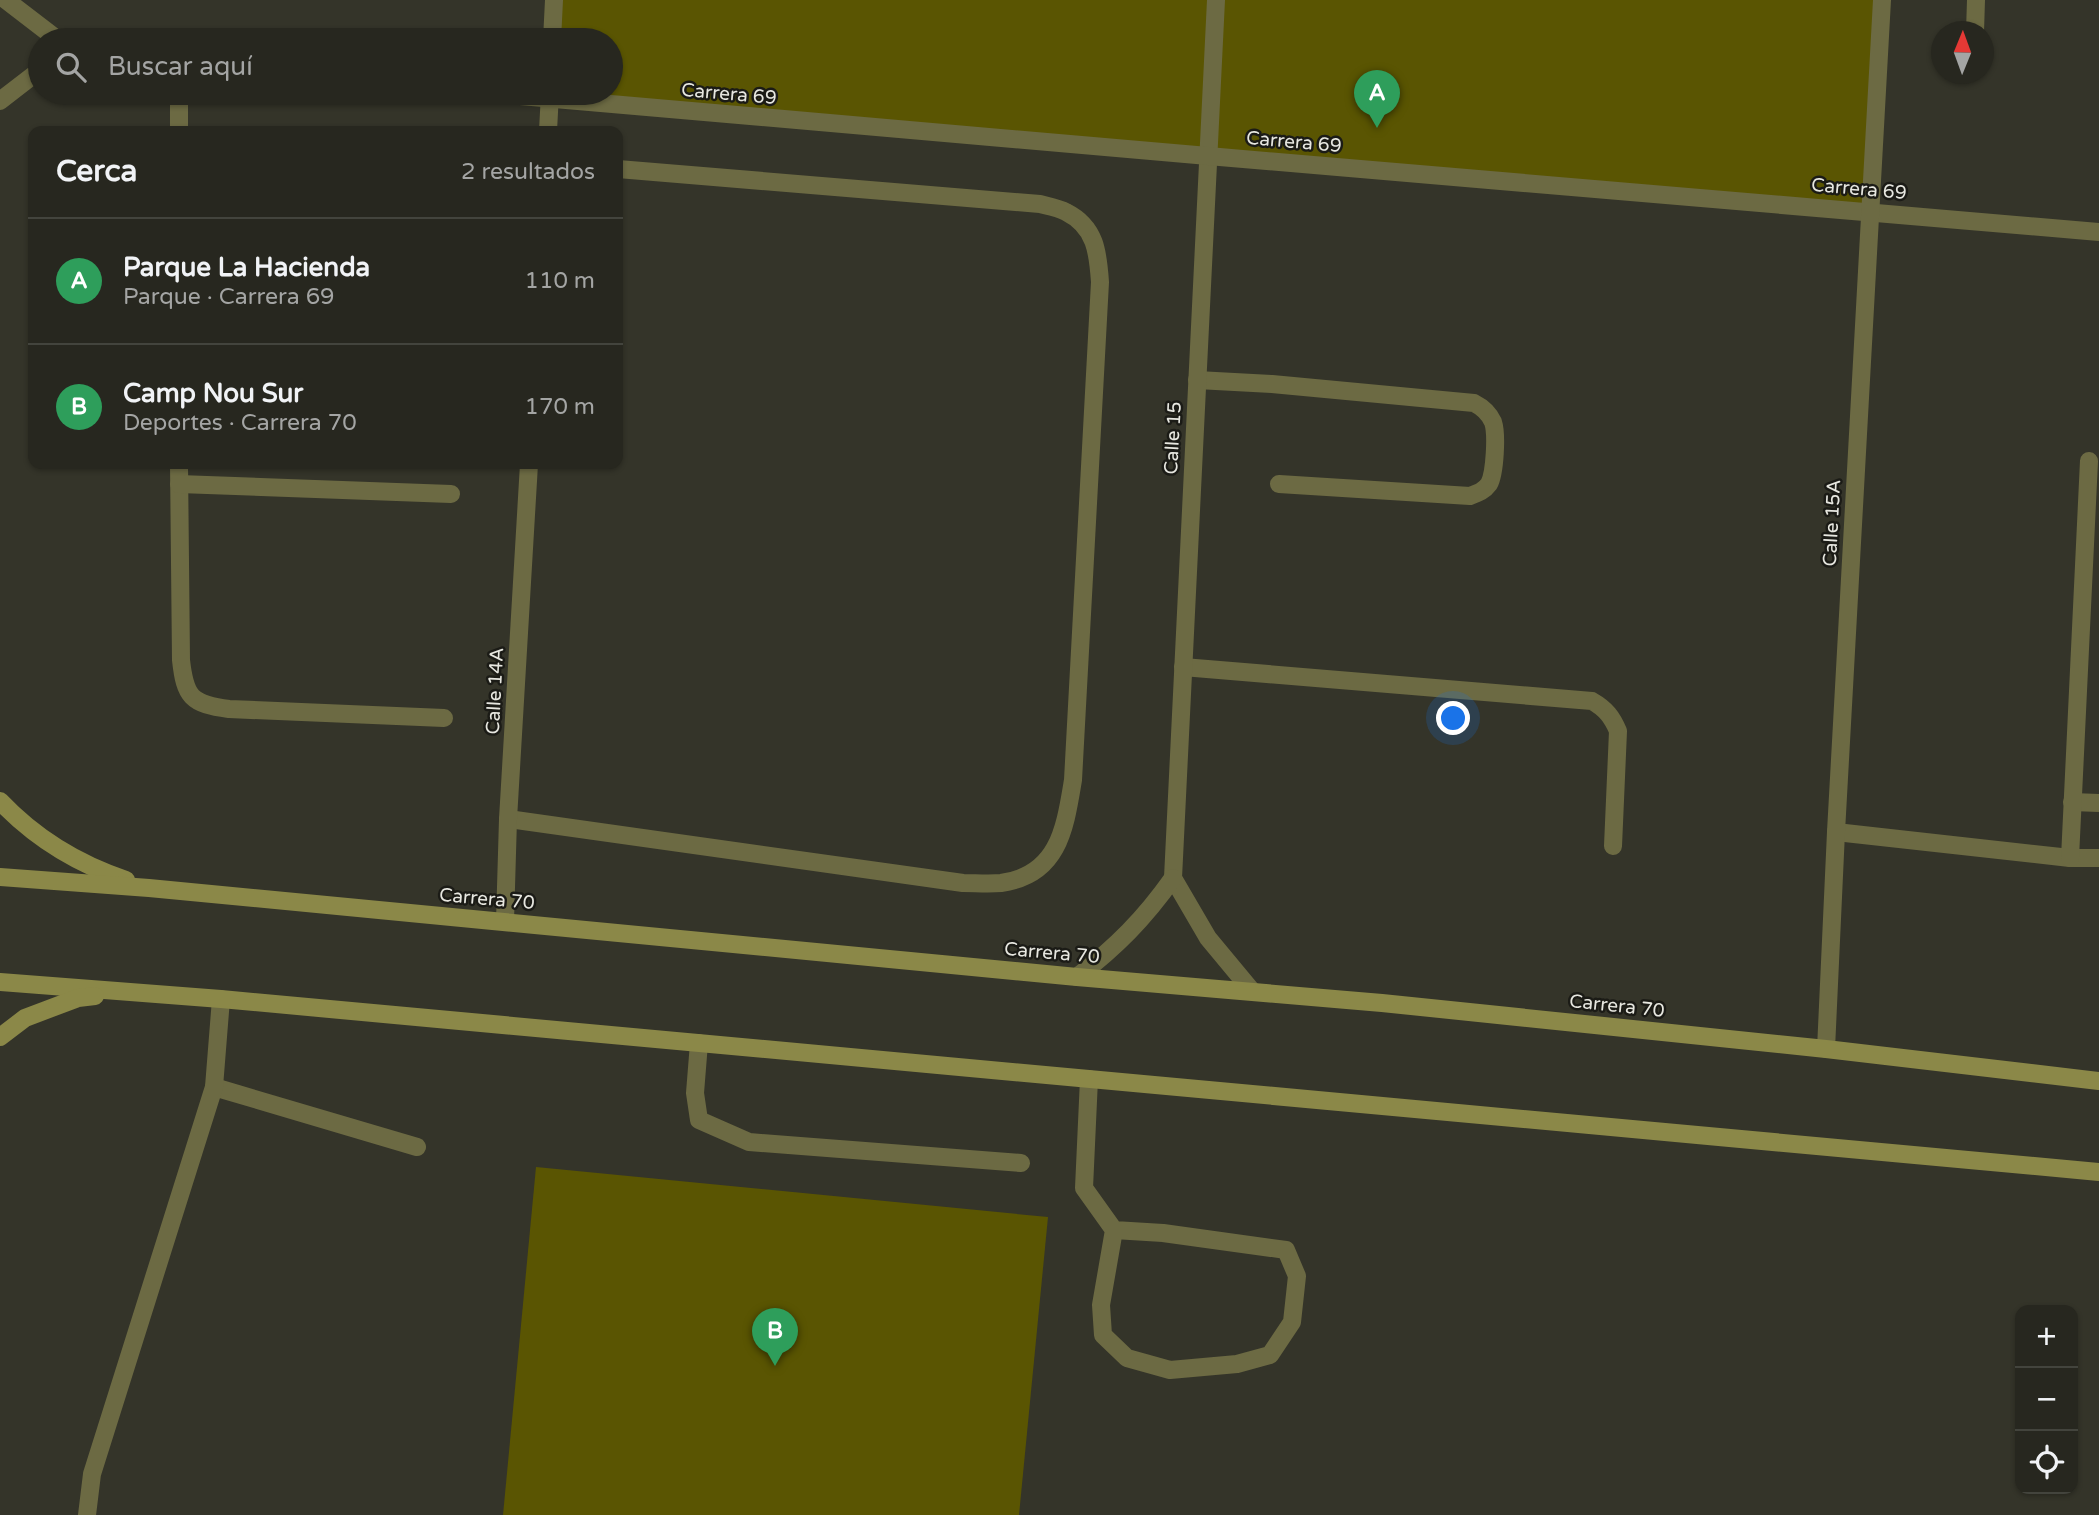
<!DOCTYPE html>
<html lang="es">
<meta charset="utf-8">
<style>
body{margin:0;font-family:"Varela Round",sans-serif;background:#2f2f28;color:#f1f3f6}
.controls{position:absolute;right:21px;bottom:21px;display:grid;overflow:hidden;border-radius:14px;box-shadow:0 2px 5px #0004}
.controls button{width:63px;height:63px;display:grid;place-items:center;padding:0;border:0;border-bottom:2px solid #43443d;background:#27271f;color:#f1f3f6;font:35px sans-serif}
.compass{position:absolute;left:1931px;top:21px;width:63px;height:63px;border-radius:50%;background:#27271f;box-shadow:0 2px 5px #0004;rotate:1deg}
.you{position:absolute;left:1454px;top:719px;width:24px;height:24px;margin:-18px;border:5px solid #fff;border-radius:50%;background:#1a73e8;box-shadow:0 0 0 10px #1a73e833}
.badge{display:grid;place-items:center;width:46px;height:46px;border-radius:50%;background:#db99f6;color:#fff;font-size:23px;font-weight:700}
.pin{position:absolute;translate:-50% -58px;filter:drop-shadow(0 2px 4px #0008)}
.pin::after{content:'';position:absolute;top:37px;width:24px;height:21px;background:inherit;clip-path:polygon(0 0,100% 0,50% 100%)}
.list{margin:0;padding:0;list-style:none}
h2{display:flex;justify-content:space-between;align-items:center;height:91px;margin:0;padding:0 28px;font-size:30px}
h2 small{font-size:23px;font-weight:400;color:#a4a5a4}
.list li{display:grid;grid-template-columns:46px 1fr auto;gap:21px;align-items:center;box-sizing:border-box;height:126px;padding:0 28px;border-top:2px solid #43443d}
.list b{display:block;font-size:26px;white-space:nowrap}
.list p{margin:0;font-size:23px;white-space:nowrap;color:#a4a5a4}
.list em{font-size:23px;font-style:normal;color:#a4a5a4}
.icon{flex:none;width:38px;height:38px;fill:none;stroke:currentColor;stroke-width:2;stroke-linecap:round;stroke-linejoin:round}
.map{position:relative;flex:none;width:2099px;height:1515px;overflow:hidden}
.search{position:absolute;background:#27271f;box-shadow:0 2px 5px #0004;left:28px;top:28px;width:595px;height:77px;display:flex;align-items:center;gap:18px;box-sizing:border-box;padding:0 24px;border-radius:38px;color:#a4a5a4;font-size:26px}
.panel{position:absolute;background:#27271f;box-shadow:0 2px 5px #0004;left:28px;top:126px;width:595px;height:343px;border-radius:14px}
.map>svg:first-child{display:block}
.green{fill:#5a5502}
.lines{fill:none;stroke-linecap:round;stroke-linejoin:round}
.lane{stroke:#6c6a43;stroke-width:18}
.street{stroke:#6c6a43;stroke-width:18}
.secondary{stroke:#8b8848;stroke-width:18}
.labels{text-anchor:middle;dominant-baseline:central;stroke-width:5;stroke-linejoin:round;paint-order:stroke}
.street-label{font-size:19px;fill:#e7e7e0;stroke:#1b1b16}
</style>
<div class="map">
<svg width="2099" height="1515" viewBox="0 0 2099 1515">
<rect width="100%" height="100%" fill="#343429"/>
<g class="green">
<polygon points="554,0 1882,0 1870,211 550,93 611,93 611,40 552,40"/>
<polygon points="536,1167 1048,1217 1019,1515 503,1515"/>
</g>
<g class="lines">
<g class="lane">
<polyline points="1975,32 1976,0"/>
<polyline points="179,93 179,131"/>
<path d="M1197 380 1272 384 1474 403C1482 407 1489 413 1493 422 1497 434 1495 473 1489 484 1484 491 1478 493 1470 496L1279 484"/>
<path d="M179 464 181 660C185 697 191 704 229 709L444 718"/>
<polyline points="179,484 451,494"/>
<path d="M1183 667 1592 701C1606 709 1612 717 1618 731L1613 846"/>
<polyline points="2072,802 2099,803"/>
<path d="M508 819 963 883C975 883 989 884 1001 883 1059 875 1065 828 1073 780L1100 282C1098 253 1096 227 1066 212 1059 208 1048 206 1040 204L618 169"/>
<polyline points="1836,832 2070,858 2099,858"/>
<polyline points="2070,858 2089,461"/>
<polyline points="699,1043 695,1093 699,1120 749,1142 1021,1163"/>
<polyline points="1089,1079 1084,1188 1114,1230 1101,1305 1103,1335 1127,1358 1170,1370 1237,1364 1270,1355 1292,1322 1297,1276 1286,1250 1163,1233 1114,1230"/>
<polyline points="214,1087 417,1147"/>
<polyline points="87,1515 92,1474 214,1087 221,999"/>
</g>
<g class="street">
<polyline points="6,0 58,40"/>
<polyline points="1216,0 1173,878 1208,938 1252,991"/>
<polyline points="552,40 554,0"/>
<polyline points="486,93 1208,156 2099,232"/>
<polyline points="0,101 40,70"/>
<polyline points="548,131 550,93"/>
<polyline points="505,921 508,819 529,464"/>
<path d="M1077 977C1116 947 1144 919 1173 878"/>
<polyline points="1826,1049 1836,832 1882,0"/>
</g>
<g class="secondary">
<path d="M0 801C35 838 78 864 126 880"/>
<polyline points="0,877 149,888 1077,977 1382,1003 1826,1049 2099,1081"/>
<polyline points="0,982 221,999 2099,1172"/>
<polyline points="0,1037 25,1018 78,998 95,996"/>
</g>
</g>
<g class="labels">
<g class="street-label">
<text transform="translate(729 94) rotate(5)">Carrera 69</text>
<text transform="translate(1294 142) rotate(5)">Carrera 69</text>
<text transform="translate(1859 189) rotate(5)">Carrera 69</text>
<text transform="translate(1173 438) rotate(-87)">Calle 15</text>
<text transform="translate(1832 523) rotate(-87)">Calle 15A</text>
<text transform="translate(495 691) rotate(-87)">Calle 14A</text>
<text transform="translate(487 899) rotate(5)">Carrera 70</text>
<text transform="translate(1052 953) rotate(5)">Carrera 70</text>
<text transform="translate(1617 1006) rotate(6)">Carrera 70</text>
</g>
</g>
</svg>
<div class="controls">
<button>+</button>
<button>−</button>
<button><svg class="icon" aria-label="locate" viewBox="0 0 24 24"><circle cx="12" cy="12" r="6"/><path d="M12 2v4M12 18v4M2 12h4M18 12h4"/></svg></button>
</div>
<svg class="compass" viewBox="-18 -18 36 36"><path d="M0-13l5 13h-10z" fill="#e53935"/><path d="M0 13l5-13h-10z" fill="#a4a5a4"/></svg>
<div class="you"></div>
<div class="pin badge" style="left:1377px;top:128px;background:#2e9e5b">A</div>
<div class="pin badge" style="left:775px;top:1366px;background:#2e9e5b">B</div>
<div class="search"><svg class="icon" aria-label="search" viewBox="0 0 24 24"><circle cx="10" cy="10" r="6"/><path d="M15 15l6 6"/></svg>Buscar aquí</div>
<section class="panel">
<h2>Cerca<small>2 resultados</small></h2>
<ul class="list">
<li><span class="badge" style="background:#2e9e5b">A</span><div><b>Parque La Hacienda</b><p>Parque · Carrera 69</p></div><em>110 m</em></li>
<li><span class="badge" style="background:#2e9e5b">B</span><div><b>Camp Nou Sur</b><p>Deportes · Carrera 70</p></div><em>170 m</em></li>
</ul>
</section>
</div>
